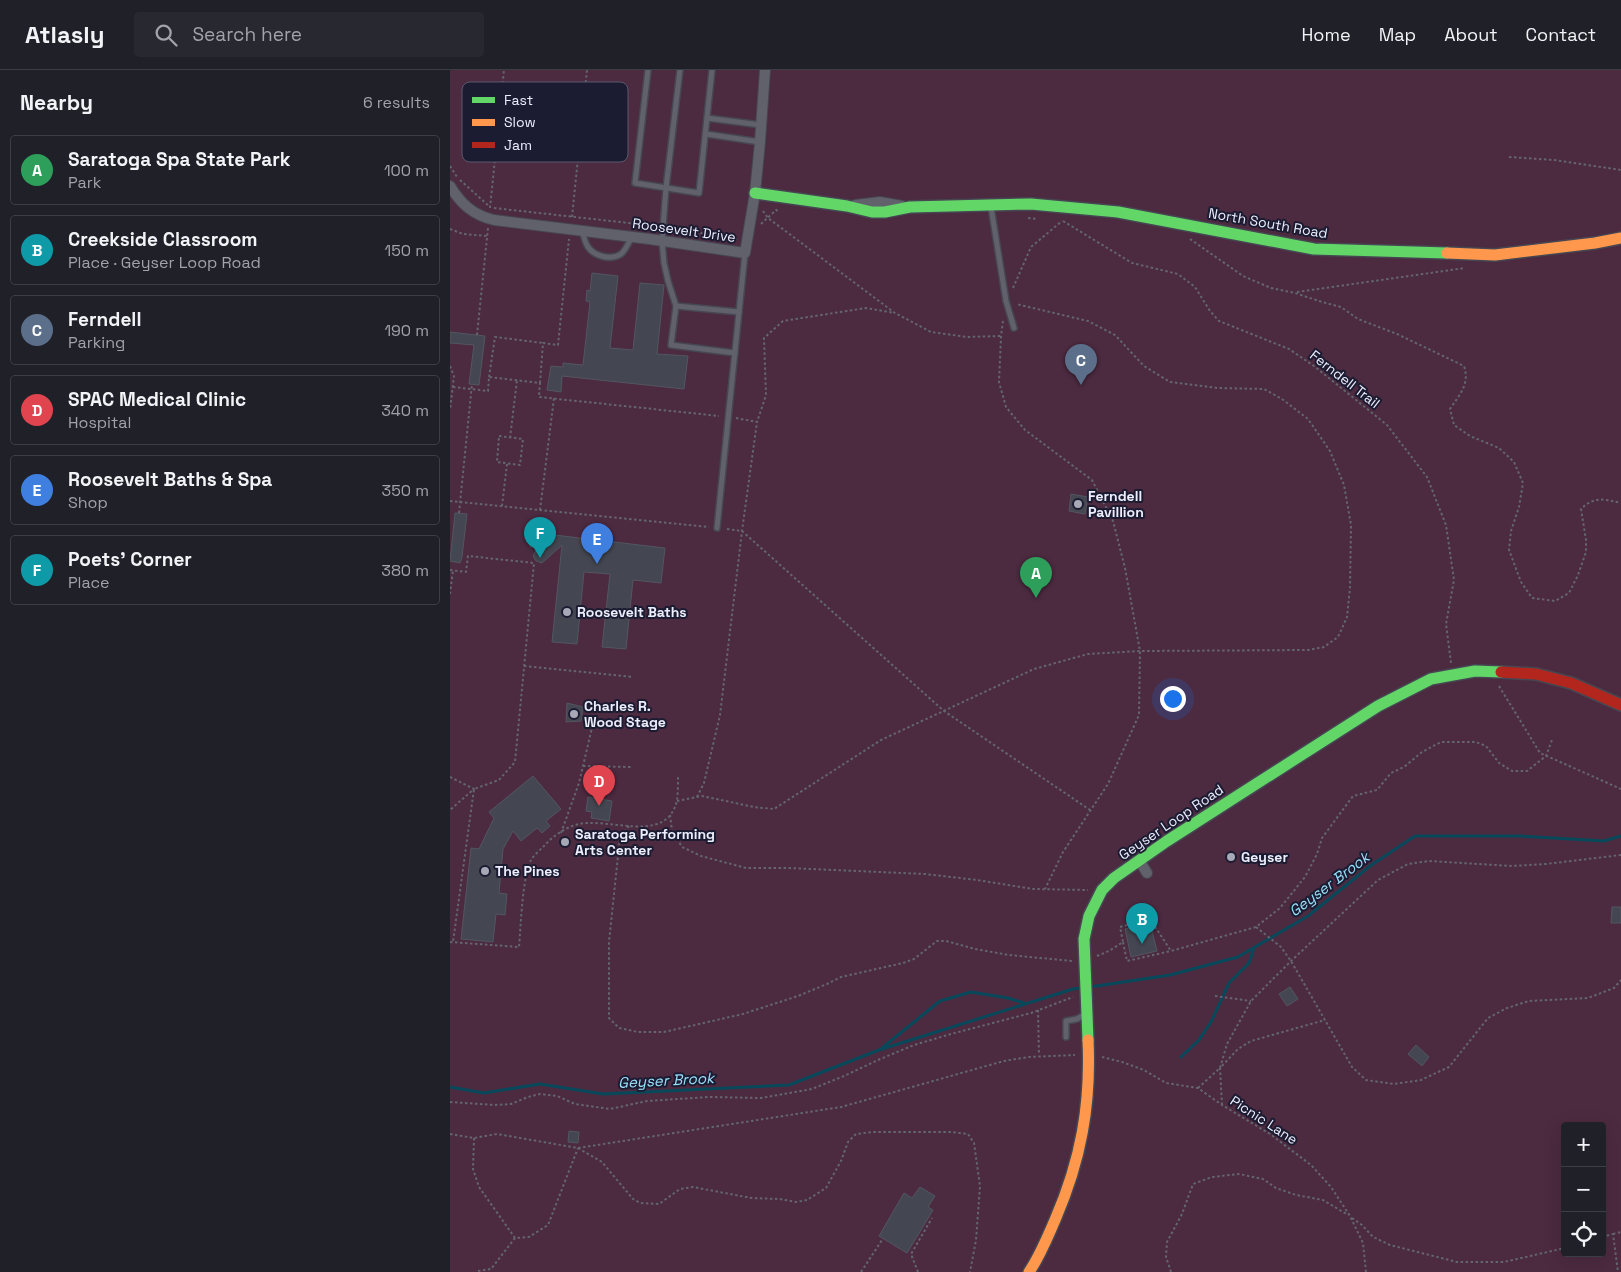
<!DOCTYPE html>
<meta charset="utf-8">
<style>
body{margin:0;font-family:"Space Grotesk",sans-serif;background:#272830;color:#f1f3f6}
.controls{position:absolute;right:15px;bottom:15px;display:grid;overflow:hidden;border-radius:5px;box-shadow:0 5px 20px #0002}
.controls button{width:45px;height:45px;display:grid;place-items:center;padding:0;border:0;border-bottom:1px solid #3c3e45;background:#1f2028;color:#f1f3f6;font:25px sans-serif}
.you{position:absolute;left:722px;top:628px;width:18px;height:18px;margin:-12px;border:4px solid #fff;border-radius:50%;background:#1a73e8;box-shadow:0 0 0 8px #1a73e833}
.badge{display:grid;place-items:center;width:32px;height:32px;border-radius:50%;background:#a8a9b7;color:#fff;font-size:16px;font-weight:700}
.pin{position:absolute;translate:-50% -41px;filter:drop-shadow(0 1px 2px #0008)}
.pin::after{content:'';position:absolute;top:26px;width:18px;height:15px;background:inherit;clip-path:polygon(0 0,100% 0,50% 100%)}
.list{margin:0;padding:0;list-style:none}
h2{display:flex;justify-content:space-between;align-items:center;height:65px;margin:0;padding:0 20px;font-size:21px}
h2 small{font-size:16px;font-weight:400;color:#a1a3a8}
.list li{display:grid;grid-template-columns:32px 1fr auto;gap:15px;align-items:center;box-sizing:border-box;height:70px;margin:0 10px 10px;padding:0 10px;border:1px solid #3c3e45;border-radius:5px}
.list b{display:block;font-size:19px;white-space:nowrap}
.list p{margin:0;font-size:16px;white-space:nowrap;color:#a1a3a8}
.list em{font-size:16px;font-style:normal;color:#a1a3a8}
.icon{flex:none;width:28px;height:28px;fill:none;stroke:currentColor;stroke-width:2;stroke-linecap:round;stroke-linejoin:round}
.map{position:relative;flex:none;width:1171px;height:1202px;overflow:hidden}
header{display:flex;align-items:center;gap:30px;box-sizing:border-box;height:70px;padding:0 25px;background:#1f2028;border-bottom:1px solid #3c3e45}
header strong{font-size:24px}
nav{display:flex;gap:28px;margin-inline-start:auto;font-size:18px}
.search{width:350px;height:45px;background:#272830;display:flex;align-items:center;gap:12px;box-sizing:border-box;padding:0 18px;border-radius:5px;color:#a1a3a8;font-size:19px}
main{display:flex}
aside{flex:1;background:#1f2028}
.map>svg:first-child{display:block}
.green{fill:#4c2a40;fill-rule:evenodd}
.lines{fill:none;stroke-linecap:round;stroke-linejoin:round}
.stream{stroke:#07495b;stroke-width:3}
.building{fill:#444751;stroke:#525660}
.lane-casing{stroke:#464752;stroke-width:8}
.street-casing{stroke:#464752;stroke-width:12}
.fast-casing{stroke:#464752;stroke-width:14}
.slow-casing{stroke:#464752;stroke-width:14}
.jam-casing{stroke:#464752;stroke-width:14}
.path{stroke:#64656e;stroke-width:2;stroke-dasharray:2.5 2.5;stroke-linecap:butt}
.lane{stroke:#61616c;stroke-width:5}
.street{stroke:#61616c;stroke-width:10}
.fast{stroke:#63d668;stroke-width:11}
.slow{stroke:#ff974d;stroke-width:11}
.jam{stroke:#b3261e;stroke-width:11}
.poi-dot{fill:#a8a9b7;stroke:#1b1b31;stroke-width:2}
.labels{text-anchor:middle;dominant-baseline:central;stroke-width:4;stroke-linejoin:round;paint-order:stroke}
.street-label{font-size:14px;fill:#ecedfd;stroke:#1b1b31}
.poi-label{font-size:14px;font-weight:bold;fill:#ecedfd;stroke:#1b1b31;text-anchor:start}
.water-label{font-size:15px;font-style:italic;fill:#98e0fa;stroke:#1b1b31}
.key{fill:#1b1b31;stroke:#5a5a6e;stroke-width:1}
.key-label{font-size:14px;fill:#ecedfd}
</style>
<header>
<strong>Atlasly</strong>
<div class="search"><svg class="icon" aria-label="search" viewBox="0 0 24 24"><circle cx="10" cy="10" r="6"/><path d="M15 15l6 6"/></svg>Search here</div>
<nav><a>Home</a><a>Map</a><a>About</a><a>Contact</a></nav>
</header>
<main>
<aside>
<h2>Nearby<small>6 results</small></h2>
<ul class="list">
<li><span class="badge" style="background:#2e9e5b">A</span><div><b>Saratoga Spa State Park</b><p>Park</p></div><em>100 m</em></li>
<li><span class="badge" style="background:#0f9aa8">B</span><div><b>Creekside Classroom</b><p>Place · Geyser Loop Road</p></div><em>150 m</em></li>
<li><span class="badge" style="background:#5c6f8a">C</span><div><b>Ferndell</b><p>Parking</p></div><em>190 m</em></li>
<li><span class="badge" style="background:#e0444e">D</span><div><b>SPAC Medical Clinic</b><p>Hospital</p></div><em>340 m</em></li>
<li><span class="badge" style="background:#3f7fe0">E</span><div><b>Roosevelt Baths &amp; Spa</b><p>Shop</p></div><em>350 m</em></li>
<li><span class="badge" style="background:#0f9aa8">F</span><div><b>Poets' Corner</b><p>Place</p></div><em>380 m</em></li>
</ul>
</aside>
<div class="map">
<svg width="1171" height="1202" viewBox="0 0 1171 1202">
<rect width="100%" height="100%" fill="#292a36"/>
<path class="green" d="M0 0H1171V1202H0ZM1115 1056H1152V1183H1115Z"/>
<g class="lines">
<g class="stream">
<polyline points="640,917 720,905 788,887 858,846 920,796 965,766 1070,766 1154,771 1171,766"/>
<polyline points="432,978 490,931 521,922 558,928 574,933"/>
<polyline points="731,987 749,970 761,952 779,913 799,893 804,878"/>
<polyline points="0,1017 34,1023 90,1014 153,1024 339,1015 429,980 623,919 631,918"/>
</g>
</g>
<g class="building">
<polygon points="142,203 168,206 160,278 183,280 190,213 214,215 207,284 238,286 234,319 112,306 111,322 97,320 101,296 113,297 113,293 133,295 140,232 136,231 137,220 140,221"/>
<polygon points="0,262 35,266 29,315 19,314 24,275 0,273"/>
<polygon points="621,424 638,427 635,444 619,441"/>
<polygon points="5,443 17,444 12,487 10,493 0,491"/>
<polygon points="83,450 96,451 96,464 215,478 211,513 183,510 176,579 152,577 160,504 134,502 127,574 102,572 112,475 92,493 86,491 83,486 88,477 80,477"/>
<polygon points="117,633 133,637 131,651 116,652"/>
<polygon points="83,706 111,739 96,751 100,756 92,763 87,758 71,771 63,761 53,779 49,823 57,824 55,845 46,844 43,872 11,869 21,778 29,779 44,748 39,742"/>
<polygon points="138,727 162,731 159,751 141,748 142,742 136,741"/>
<polygon points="1162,837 1171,837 1171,853 1161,853"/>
<polygon points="700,853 707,881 681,887 675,859"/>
<polygon points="840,917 848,929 837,936 829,924"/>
<polygon points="966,975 979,987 972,996 958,984"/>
<polygon points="119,1061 129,1062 128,1073 118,1072"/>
<polygon points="470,1117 485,1126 478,1137 483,1140 457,1183 429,1166 454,1123 462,1128"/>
</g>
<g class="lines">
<defs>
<g id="lane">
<polyline points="198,0 185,113 249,123 262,0"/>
<polyline points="257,48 311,55"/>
<polyline points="256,64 310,72"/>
<polyline points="541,137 556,231 564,258"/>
<path d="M132 161C134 166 135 173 138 177 144 186 161 191 171 184 175 181 179 172 182 167"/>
<polyline points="226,236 218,211 214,193 212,171 216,118 230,0"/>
<polyline points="285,283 221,275 226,236 289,242"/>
<polyline points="267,458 295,183"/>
<polyline points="616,967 616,951 627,949 634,945"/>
</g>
<g id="street">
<path d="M0 116C11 134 23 145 44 150L199 169 295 183 305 123 310 72 315 0"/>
<polyline points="405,135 430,132 452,136"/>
<polyline points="689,790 697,803"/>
</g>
<g id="fast">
<polyline points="305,123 397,136 422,142 435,142 460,137 581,134 668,142 864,179 997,183"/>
<polyline points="638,970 634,869 639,846 652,820 664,808 717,771 928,636 981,609 1025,601 1051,602"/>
</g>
<g id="slow">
<polyline points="997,183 1045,185 1145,173 1171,168"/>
<path d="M579 1202C590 1186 597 1168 605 1150 631 1090 641 1035 638 970"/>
</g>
<polyline id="jam" points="1051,602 1086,604 1121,613 1171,635"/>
</defs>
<use href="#lane" class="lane-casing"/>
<use href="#street" class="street-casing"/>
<use href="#fast" class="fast-casing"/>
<use href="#slow" class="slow-casing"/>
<use href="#jam" class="jam-casing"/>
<g class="path">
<polyline points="1059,87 1104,90 1171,100"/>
<polyline points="0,96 7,107"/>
<polyline points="10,110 40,137"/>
<polyline points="40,138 54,0"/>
<polyline points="44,138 206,156"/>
<polyline points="313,141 318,148 445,243 481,262 517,267 551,266"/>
<polyline points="122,147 137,0"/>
<polyline points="578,148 588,149"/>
<polyline points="613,151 682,193 728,204 745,217 760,241 769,251 839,279 864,296 937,355 977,407 996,455 1004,510 996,554 1001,593"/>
<polyline points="311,154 326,140 328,141"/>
<polyline points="221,158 287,169"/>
<polyline points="0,159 13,164 37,166"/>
<path d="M740 169 793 206 821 218 845 223 872 232 891 237 908 249 947 264 1014 296C1020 314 1010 324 1000 339L1004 355 1020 366 1049 378 1064 392 1073 413 1069 437 1061 461 1059 480 1071 512 1082 528 1105 531 1119 523 1128 505 1136 482V470L1131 439C1144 426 1154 429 1171 433"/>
<polyline points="563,218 581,177 612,151"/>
<polyline points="847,222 1015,198"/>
<polyline points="553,251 551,266 549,312 556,337 575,360 642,410 663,451 675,498 690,581 689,645 658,714 613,782 595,819"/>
<polyline points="27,265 38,158"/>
<polyline points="0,296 4,306 0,340"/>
<polyline points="39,307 45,267 93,273"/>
<polyline points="90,313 93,273 108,275 119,169"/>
<polyline points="3,317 38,321 39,307 90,313 89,327 269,346"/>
<polyline points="286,348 307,352 316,325 314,268 333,251 416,238 445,243"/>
<polygon points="49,366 73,369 70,395 47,392"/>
<polyline points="60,368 67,310"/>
<polyline points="0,431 259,457"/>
<polyline points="52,436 57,394"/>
<polyline points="90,440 104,328"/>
<polyline points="9,443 22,314"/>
<polyline points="277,459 292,461 494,641 640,740"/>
<polyline points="0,500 16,502 18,486 84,493 65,692 49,710 24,719 3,872"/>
<polyline points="0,524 3,500"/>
<polyline points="74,596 183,607"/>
<polyline points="1049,616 1090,683 1171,719"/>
<polyline points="133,696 181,697"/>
<polyline points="0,707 24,719 0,740"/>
<polyline points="247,727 254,713 270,645 292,461 307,352"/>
<polyline points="227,731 252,726 304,737 324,739 431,670 584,599 638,584 690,581 858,580 874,577 888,567 897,547 900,518 901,455 894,415 880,381 858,349 832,329 814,319 768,318 720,312 694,296 665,265 638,251 566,234"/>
<polyline points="220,745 222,760 232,777 251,786 296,798 338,798 475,804 527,810 583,819 638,820"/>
<polyline points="179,756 170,767 159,872 159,948 169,958 188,962 214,962 293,944 348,926 377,914 391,907 453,893 464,889 487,871 496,871 525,879 559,885 622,891"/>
<polyline points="111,763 129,713 145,645"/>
<polyline points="806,857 831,877 841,891 902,997 916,1010 944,1014 971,1010 999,997 1038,948 1057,938 1079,931 1138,928 1164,918 1171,910"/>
<path d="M0 872 69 877C71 855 72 809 81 790 84 785 90 780 94 776 102 767 113 759 125 755 155 745 217 777 227 730 228 723 228 714 228 707"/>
<polyline points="673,872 677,891 721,881"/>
<polyline points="647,886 659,881 673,872 670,857 700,849 721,881 806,857 830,838 855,807 867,784 872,768 903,726 927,720 941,703 954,697 972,682 991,672 1026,672 1036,676 1049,693 1062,701 1077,701 1096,686 1102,670"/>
<polyline points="765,926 801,931"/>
<polyline points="588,940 589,985"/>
<polyline points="652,987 672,992 694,1000 716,1013 748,1018 772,1035 820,1064 861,1095 881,1117 900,1146 913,1173 916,1202"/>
<polyline points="748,1018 770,998 777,974 801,931 841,891 928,810 958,794 979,791 1062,796 1096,794 1171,785"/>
<polyline points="0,1032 45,1035 61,1034 78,1027 90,1024 107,1026 125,1034 160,1039 197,1031 259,1027 311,1028 362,1019 394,1006 428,990 464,975 501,964 581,943 623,927"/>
<polyline points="772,1035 770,998 788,979 801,971 875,950"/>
<polyline points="0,1064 24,1068 47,1064 128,1078 391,1037 554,991 579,987 625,985"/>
<polyline points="24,1068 23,1099 29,1117 65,1168 79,1167 98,1155 128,1078"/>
<polyline points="128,1078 152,1092 183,1129 190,1133 209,1134 230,1119 243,1117 301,1128 330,1129 346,1132 357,1130 376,1118 391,1091 398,1072 406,1064 423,1062 501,1062 518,1064 524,1073 530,1116 526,1170 520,1202"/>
<polyline points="902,1148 912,1155 923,1167 940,1175 1007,1192 1054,1192 1115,1178"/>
<polyline points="1163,1164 1171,1162"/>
<polyline points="1152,1167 1163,1164 1168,1202"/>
<polyline points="28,1201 41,1199 65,1168"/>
<polyline points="411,1202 432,1170"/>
<polyline points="468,1202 461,1184 482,1148"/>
<polyline points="721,1202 716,1187 717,1172 732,1144 743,1114 762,1107 789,1104 813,1109 826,1118 846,1125 873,1130 898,1145"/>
</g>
<use href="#lane" class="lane"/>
<use href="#street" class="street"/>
<use href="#fast" class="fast"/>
<use href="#slow" class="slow"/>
<use href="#jam" class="jam"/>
</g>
<g class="poi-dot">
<circle cx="628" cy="434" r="5"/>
<circle cx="117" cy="542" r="5"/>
<circle cx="124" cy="644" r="5"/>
<circle cx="115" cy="772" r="5"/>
<circle cx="781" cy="787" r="5"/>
<circle cx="35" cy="801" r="5"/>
</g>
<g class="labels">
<g class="street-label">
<text transform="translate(818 153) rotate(10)">North South Road</text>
<text transform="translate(234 160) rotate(8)">Roosevelt Drive</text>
<text transform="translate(895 309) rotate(38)">Ferndell Trail</text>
<text transform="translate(721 752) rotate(-34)">Geyser Loop Road</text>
<text transform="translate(814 1050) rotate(33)">Picnic Lane</text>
</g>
<g class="poi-label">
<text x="638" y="426">Ferndell<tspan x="638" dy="16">Pavillion</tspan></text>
<text x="127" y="542">Roosevelt Baths</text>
<text x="134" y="636">Charles R.<tspan x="134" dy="16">Wood Stage</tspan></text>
<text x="125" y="764">Saratoga Performing<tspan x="125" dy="16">Arts Center</tspan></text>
<text x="791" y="787">Geyser</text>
<text x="45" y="801">The Pines</text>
</g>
<g class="water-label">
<text transform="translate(879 814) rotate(-37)">Geyser Brook</text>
<text transform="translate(216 1010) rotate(-3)">Geyser Brook</text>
</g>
</g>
<rect x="12" y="12" width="166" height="80" rx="8" class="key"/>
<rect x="22" y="27" width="23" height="6" fill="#63d668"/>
<rect x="22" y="49" width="23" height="7" fill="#ff974d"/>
<rect x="22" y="72" width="23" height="6" fill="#b3261e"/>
<g class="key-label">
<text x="54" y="35">Fast</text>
<text x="54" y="57">Slow</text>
<text x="54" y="80">Jam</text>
</g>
</svg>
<div class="controls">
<button>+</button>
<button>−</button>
<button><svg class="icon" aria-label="locate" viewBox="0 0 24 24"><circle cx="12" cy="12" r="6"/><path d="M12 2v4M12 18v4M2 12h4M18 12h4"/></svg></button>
</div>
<div class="you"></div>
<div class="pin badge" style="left:586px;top:528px;background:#2e9e5b">A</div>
<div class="pin badge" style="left:692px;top:874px;background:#0f9aa8">B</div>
<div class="pin badge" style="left:631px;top:315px;background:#5c6f8a">C</div>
<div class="pin badge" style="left:149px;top:736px;background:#e0444e">D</div>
<div class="pin badge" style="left:147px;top:494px;background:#3f7fe0">E</div>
<div class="pin badge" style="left:90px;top:488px;background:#0f9aa8">F</div>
</div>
</main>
